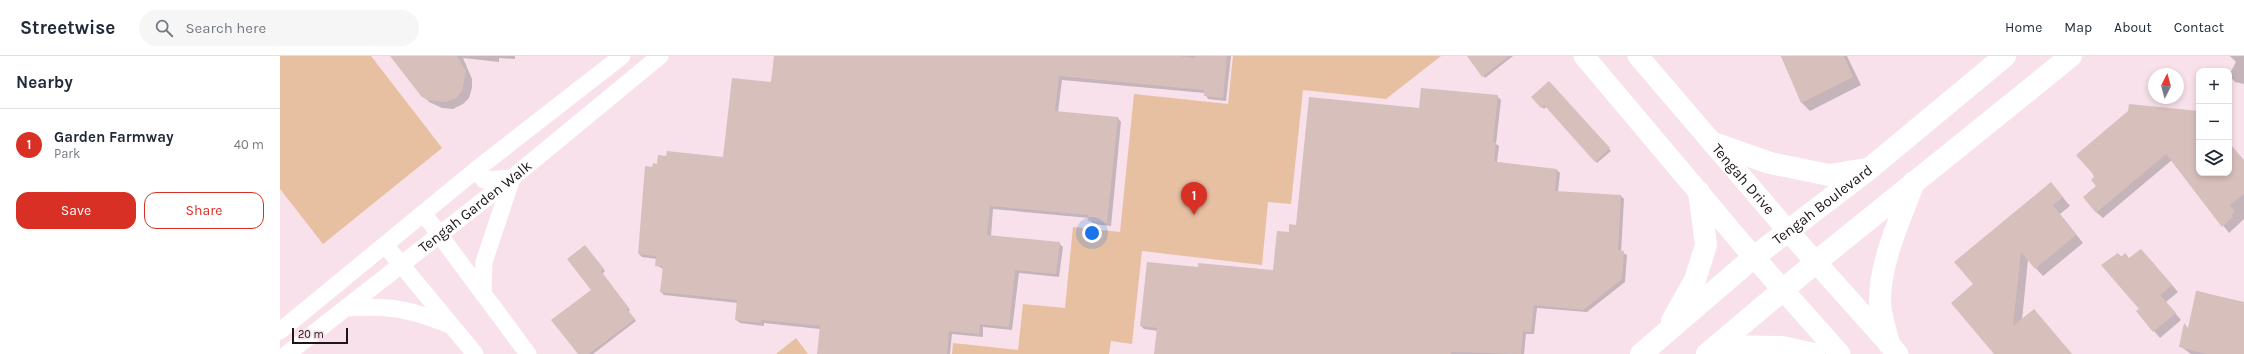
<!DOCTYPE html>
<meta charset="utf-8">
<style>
body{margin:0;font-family:Karla,sans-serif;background:#f6f6f7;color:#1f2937}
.controls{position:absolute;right:12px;top:12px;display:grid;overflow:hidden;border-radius:8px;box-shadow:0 2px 6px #0003}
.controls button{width:36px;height:36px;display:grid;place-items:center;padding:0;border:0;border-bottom:1px solid #e0e1e3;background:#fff;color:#1f2937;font:20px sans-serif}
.compass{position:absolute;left:1868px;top:12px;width:36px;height:36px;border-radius:50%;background:#fff;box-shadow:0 2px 6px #0003;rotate:6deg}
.scale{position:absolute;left:12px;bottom:10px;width:56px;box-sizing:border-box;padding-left:4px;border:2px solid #1e1619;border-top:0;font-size:11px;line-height:14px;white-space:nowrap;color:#1e1619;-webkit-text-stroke:3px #f8e1ea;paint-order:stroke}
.you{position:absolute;left:812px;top:177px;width:14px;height:14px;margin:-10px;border:3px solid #fff;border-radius:50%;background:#1a73e8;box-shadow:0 0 0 6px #1a73e833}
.badge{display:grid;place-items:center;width:26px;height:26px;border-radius:50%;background:#d93025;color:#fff;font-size:13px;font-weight:700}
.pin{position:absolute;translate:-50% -33px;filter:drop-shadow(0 1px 2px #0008)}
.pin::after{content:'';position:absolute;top:21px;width:14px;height:12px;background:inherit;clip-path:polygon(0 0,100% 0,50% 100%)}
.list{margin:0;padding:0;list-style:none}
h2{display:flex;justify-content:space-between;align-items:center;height:52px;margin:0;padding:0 16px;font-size:17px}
h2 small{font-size:13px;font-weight:400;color:#747a83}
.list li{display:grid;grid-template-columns:26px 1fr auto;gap:12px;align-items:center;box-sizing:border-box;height:72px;padding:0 16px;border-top:1px solid #e0e1e3}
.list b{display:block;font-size:15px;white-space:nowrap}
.list p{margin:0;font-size:13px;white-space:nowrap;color:#747a83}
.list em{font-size:13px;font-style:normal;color:#747a83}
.actions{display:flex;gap:8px;padding:12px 16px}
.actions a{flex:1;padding:9px 0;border:1px solid #d93025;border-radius:12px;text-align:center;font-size:14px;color:#d93025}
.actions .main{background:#d93025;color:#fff}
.icon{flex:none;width:22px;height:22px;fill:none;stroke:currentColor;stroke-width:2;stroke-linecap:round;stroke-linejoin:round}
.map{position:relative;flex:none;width:1964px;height:298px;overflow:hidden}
header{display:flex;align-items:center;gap:24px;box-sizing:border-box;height:56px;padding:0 20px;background:#fff;border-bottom:1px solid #e0e1e3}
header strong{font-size:19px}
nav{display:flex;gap:22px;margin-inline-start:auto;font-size:14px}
.search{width:280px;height:36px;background:#f6f6f7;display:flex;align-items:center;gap:10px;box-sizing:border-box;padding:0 14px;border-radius:22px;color:#747a83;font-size:15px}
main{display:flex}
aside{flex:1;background:#fff}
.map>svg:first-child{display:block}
.green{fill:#e7bfa1}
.shadow{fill:#0003}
.building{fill:#d7bfbc}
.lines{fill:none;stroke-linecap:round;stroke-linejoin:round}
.minor{stroke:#fff;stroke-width:17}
.tertiary{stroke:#fff;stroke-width:21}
.secondary{stroke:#fff;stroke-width:22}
.labels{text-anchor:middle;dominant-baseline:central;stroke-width:4;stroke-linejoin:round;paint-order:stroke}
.street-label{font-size:15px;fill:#1e1619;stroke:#f8e1ea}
</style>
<header>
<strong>Streetwise</strong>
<div class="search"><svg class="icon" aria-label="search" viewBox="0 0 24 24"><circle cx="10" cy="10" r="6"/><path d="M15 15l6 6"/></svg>Search here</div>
<nav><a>Home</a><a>Map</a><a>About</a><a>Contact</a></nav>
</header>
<main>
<aside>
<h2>Nearby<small></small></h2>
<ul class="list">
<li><span class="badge">1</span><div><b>Garden Farmway</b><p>Park</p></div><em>40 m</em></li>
</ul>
<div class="actions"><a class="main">Save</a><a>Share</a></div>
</aside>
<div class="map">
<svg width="1964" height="298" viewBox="0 0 1964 298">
<rect width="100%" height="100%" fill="#f8e1ea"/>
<g class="green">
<polygon points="0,0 91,0 162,92 43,188 0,133"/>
<polygon points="953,0 1161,0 1106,43 1023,34 1011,148 988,146 982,209 862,195 852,288 831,285 829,298 672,298 673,287 738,294 743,248 785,252 793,171 840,176 854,38 948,48"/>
<polygon points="516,282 528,298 496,298"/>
</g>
<g class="shadow">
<polygon points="112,0 235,0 235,3 219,2 219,6 183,2 192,23 192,32 189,42 183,48 173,53 162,52 149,46"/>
<polygon points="495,0 951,0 946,45 928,43 925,37 782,24 778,56 838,62 841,66 831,170 813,168 809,162 713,153 711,180 779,187 783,191 779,221 739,217 732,274 703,271 703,281 672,278 670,298 539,298 540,273 484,267 484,270 460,267 456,264 458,247 384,239 381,236 383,213 376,209 377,203 362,201 359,198 373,112 378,109 444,102 492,27"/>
<polygon points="1188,0 1233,0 1205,22"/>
<polygon points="1501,0 1567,0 1581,29 1530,55 1522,47"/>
<polygon points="1950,0 1964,0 1964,28 1955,26 1949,19 1956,6"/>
<polygon points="1269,26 1331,95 1317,107 1267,50 1264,53 1252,41"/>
<polygon points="1217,40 1221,44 1216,88 1219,90 1217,106 1277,114 1280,117 1278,136 1341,140 1344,143 1341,196 1347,199 1345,226 1307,256 1257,252 1254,278 1246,278 1244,298 875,298 878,275 864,273 861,270 919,212 994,215 1010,177 1140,53"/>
<polygon points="1919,56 1919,117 1949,117 1949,87 1964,105 1964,163 1949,177 1892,104 1823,162 1816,156"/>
<polygon points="1771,127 1790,150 1780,158 1803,187 1763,220 1748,204 1742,264 1754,254 1792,298 1715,298 1695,228"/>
<polygon points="307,192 325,215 322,218 350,254 348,256 356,265 313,298 299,298 312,234"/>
<polygon points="1838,198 1842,201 1850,203 1867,200 1898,236 1886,246 1901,264 1880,282 1857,255 1860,253 1822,209"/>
<polygon points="1917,235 1964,247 1964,298 1911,298 1900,290 1909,273"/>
</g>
<g class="building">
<polygon points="110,0 177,0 186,15 182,35 176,42 166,46 147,44 141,40"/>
<polygon points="494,0 899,0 915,2 915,0 947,0 943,42 924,40 924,34 779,20 775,55 838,61 827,167 808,165 809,159 710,150 707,179 780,186 776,218 735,214 729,271 700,268 699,278 669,275 667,298 537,298 540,270 481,264 481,267 455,264 457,244 380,236 383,211 375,210 376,200 358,198 365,110 372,111 373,107 377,108 378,99 386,100 387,95 443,101 452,22 491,26"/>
<polygon points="1187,0 1229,0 1202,21"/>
<polygon points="1501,0 1564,0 1573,21 1521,47"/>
<polygon points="1269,25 1330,92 1315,106 1264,49 1261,52 1251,41"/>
<polygon points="1141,32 1218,39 1213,86 1216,86 1214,105 1217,106 1277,113 1275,135 1341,139 1338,194 1344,195 1342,223 1303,254 1254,249 1251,276 1243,275 1241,298 1171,296 1171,298 874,298 877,272 860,270 867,206 918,211 918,207 993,214 997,175 1009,176 1009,168 1016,169 1029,41 1139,52"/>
<polygon points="1849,48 1919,55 1919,117 1949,117 1949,87 1964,104 1964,138 1950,149 1955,156 1951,159 1953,161 1942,171 1886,98 1816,157 1803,141 1816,130 1811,124 1814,121 1812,117 1796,99 1848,55"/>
<polygon points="1771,126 1783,141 1773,149 1796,179 1755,213 1741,196 1733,270 1754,253 1792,298 1714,298 1671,247 1693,228 1674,206"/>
<polygon points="305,189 324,213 321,215 349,252 347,253 355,263 309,298 298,298 271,264 311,234 287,203"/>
<polygon points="1861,193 1892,229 1880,239 1896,257 1873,276 1856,255 1859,253 1821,209 1838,197 1841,201 1845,197 1849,202"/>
<polygon points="1916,235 1964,246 1964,298 1926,298 1899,291 1904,267 1908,272"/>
</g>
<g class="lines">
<g class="minor">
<polyline points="197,113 204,124 232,122"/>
<polyline points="144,158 248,298"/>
<polyline points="105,189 195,298"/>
<polyline points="203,238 204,206 232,122"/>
<path d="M66 252C110 249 129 253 170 269"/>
<polyline points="0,275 197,113 342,0"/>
<path id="s1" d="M7 298 232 122 380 0"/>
</g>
<g class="tertiary">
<polyline points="1304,0 1464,190 1560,298"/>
<path id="s2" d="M1358 0 1508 175 1618 298"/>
</g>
<g class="secondary">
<polyline points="1433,87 1490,107 1549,119 1586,113"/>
<polyline points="1392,265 1415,224 1426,189 1419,136"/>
<path d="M1609 288C1606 275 1600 259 1600 245 1600 205 1620 164 1634 126"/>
<polyline points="1437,290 1502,291 1534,298"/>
<path id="s3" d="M1361 298 1474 201 1589 113 1725 0"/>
<polyline points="1427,298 1536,206 1791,0"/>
</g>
</g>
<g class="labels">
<g class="street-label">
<text stroke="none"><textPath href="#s2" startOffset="162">Tengah Drive</textPath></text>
<text stroke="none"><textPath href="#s3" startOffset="235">Tengah Boulevard</textPath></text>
<text stroke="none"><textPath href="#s1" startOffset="239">Tengah Garden Walk</textPath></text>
</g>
</g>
</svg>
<div class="controls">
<button>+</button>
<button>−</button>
<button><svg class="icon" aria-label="layers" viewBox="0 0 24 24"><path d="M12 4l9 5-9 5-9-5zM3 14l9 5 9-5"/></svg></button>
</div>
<svg class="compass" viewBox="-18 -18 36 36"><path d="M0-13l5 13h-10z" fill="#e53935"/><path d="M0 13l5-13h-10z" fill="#747a83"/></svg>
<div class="scale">20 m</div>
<div class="you"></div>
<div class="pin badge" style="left:914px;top:159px">1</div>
</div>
</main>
